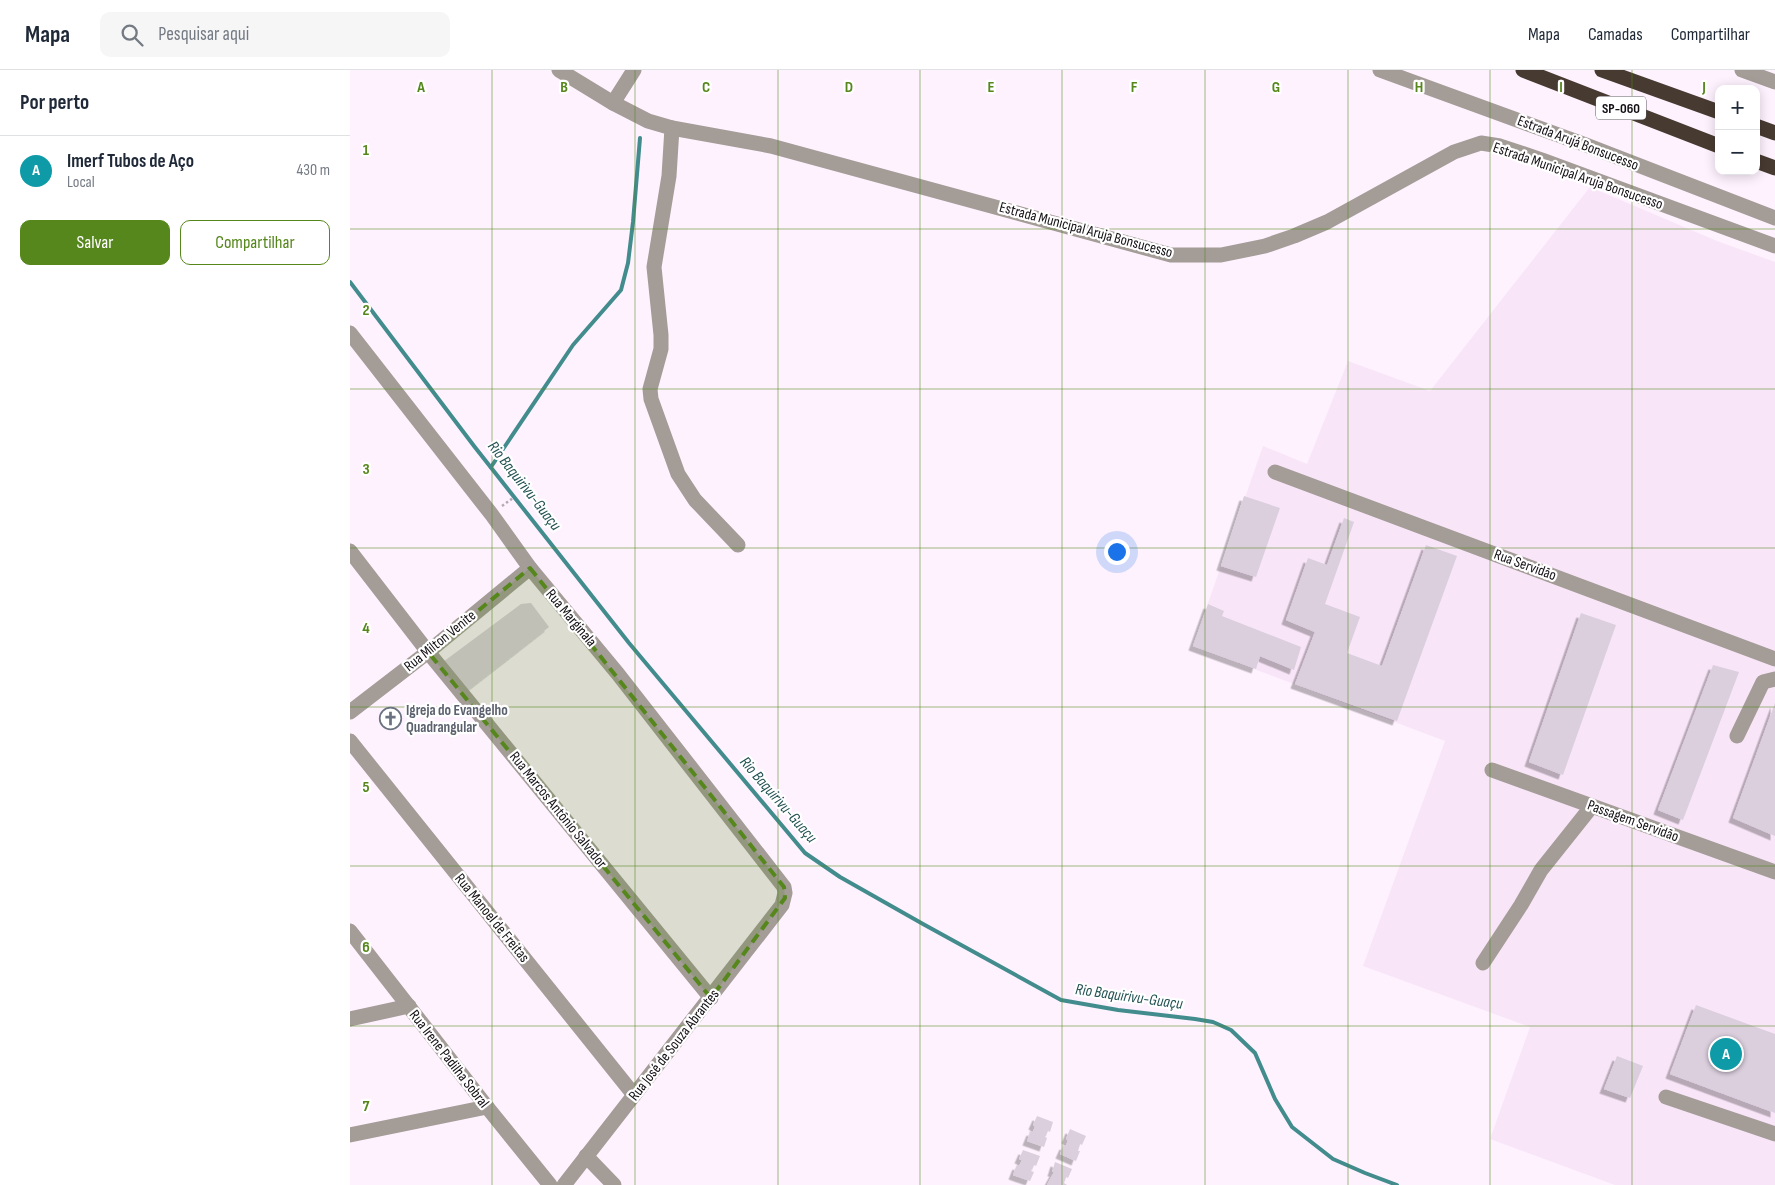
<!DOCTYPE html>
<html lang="pt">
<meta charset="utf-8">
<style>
body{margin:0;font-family:"Sofia Sans Condensed",sans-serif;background:#f6f6f7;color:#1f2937}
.controls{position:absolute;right:15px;top:15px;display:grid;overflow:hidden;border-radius:10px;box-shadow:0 2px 12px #0003}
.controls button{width:45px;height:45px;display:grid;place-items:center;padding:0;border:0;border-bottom:1px solid #e0e1e3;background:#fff;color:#1f2937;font:25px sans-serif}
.you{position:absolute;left:766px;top:481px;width:18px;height:18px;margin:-12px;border:4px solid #fff;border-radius:50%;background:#1a73e8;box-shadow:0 0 0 8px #1a73e833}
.badge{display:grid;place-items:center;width:32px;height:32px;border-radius:50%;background:#56871c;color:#fff;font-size:16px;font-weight:700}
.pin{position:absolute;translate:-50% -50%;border:2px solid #fff;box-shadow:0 1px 5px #0006}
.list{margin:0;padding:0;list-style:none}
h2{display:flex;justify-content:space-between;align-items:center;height:65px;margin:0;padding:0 20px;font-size:21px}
h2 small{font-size:16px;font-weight:400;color:#747a83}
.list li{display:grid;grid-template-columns:32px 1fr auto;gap:15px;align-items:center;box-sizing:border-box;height:70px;padding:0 20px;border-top:1px solid #e0e1e3}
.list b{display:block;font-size:19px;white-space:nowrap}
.list p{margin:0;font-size:16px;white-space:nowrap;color:#747a83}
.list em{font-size:16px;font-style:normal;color:#747a83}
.actions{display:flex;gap:10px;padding:15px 20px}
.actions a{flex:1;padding:11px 0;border:1px solid #56871c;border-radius:10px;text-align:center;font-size:18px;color:#56871c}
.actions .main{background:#56871c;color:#fff}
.icon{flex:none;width:28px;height:28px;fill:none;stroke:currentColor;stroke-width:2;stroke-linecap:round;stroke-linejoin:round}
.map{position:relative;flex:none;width:1425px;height:1115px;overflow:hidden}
header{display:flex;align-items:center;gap:30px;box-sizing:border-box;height:70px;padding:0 25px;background:#fff;border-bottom:1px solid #e0e1e3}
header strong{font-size:24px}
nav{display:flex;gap:28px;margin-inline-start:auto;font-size:18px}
.search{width:350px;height:45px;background:#f6f6f7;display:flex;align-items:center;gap:12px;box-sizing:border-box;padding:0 18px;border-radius:10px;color:#747a83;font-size:19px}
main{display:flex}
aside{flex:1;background:#fff}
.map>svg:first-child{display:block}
.built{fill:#f9e5f8}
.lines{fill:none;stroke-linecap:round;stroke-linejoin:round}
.stream{stroke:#428c8e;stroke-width:4}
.building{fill:#dbcfde;filter:url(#shadow)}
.path{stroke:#b3aab3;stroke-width:2.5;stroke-dasharray:2.5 2.5;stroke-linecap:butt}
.minor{stroke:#a39c97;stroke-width:15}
.highway{stroke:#473a31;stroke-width:15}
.marked{fill:#56871c;fill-opacity:0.2;stroke:#56871c;stroke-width:4;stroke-dasharray:10 6;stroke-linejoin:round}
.grid{fill:none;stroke:#56871c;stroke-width:1;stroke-opacity:0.55}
.labels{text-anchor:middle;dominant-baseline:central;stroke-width:4.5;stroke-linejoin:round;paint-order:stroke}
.shield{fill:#fff;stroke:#5a575a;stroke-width:1}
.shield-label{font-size:14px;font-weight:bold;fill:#130f13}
.street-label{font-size:15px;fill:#130f13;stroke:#fff}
.worship-label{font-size:15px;font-weight:bold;fill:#5b616d;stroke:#fff;text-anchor:start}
.water-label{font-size:16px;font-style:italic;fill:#225152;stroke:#fff}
.grid-label{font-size:16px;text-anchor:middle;font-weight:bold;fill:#56871c;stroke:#fff;stroke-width:4.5;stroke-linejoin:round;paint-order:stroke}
</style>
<header>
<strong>Mapa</strong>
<div class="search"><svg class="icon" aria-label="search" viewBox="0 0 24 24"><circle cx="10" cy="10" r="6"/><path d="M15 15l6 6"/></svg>Pesquisar aqui</div>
<nav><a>Mapa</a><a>Camadas</a><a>Compartilhar</a></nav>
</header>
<main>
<aside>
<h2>Por perto<small></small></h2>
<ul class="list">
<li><span class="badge" style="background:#0f9aa8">A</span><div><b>Imerf Tubos de Aço</b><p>Local</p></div><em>430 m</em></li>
</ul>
<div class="actions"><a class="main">Salvar</a><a>Compartilhar</a></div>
</aside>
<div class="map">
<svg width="1425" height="1115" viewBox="0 0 1425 1115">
<defs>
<filter id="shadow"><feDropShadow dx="-4.5" dy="4.5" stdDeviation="0" flood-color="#0004"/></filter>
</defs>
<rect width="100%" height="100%" fill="#fef2fe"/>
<polygon class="built" points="1240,117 1367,171 1425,192 1425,1115 1265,1115 1140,1069 1180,957 1013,896 1095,671 843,576 913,376 957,394 998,291 1080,321"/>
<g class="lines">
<g class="stream">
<polyline points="0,212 124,376 279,573 455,783 490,807 573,854 711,930 768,940 845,949 863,952 881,960 905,983 925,1029 942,1057 983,1089 1015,1103 1047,1115"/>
<polyline points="141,397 223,275 271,220 278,193 283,152 290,68"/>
</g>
</g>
<g class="building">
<polygon points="894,426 930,438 906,507 871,496"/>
<polygon points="994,448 1004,452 975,534 1010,547 997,583 1032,596 1076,475 1107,486 1047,651 945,614 965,562 936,550 958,488 977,495"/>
<polygon points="181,533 199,557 118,620 93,592 171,534"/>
<polygon points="858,534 874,541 872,546 951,577 944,600 910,586 906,599 843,576"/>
<polygon points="1231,543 1266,555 1213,705 1179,692"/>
<polygon points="1363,595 1389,602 1333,750 1308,740"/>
<polygon points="1425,633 1425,766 1383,748"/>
<polygon points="1346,935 1425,964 1425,1043 1320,1004"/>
<polygon points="1267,986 1293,996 1280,1028 1254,1019"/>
<polygon points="687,1046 703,1052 700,1062 698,1061 695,1067 697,1068 694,1077 677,1071 681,1061 683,1062 685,1056 683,1055"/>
<polygon points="720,1059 736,1066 732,1075 730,1074 728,1081 730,1081 726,1091 710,1084 714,1075 716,1076 718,1070 716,1069"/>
<polygon points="673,1080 690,1086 686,1096 684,1095 681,1101 684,1102 680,1111 663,1105 667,1095 669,1096 672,1090 669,1089"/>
<polygon points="705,1092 722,1099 718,1108 716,1107 714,1113 717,1115 697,1115 704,1102 702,1102"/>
</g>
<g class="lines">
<polyline class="path" points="152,436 163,428"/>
<g class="minor">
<polyline points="209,0 263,33 298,51 322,58 421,76 821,185 871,185 915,176 944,166 977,152 1104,82 1131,73 1150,76 1192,90 1425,176"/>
<polyline points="1030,0 1236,75 1425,148"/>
<polyline points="1392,0 1425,12"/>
<polyline points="263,33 284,0"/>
<polyline points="322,58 319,106 304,197 311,265 311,279 300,319 301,329 328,404 345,430 388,475"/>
<polyline points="0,263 142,445 180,498 268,604 434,817 435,823 432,835 214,1115"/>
<polyline points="925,402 1425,589"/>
<polyline points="0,481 78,582 361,928"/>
<polyline points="0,642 78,582 180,498"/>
<polyline points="1387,666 1413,612 1425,609"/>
<polyline points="0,671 284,1025"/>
<polyline points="1142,700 1425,802"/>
<polyline points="0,861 137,1037 200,1115"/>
<polyline points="1133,893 1171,835 1191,800 1242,736"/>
<polyline points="0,949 59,936"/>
<polyline points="1316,1027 1425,1064"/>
<polyline points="0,1065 137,1037"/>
<polyline points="236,1086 264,1115"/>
</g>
<g class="highway">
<polyline points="1173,0 1369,76"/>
<polyline points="1252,0 1369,42"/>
<polyline points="1406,56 1425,63"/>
<polyline points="1406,91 1425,98"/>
</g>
</g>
<path class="marked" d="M180 498 434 817 435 828 361 928 78 582Z"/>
<path class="grid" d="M142 0V1115M285 0V1115M428 0V1115M570 0V1115M712 0V1115M855 0V1115M998 0V1115M1140 0V1115M1282 0V1115M0 159H1425M0 319H1425M0 478H1425M0 637H1425M0 796H1425M0 956H1425"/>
<defs>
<symbol id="church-ring" viewBox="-11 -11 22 22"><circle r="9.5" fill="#fff" stroke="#6b7280" stroke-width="1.5"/><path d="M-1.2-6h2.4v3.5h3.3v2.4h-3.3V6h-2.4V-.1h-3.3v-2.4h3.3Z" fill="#6b7280"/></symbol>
</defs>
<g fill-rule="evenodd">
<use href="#church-ring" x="28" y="636" width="25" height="25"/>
</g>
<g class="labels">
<rect class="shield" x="1246" y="26.5" width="50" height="23" rx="4"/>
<g class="shield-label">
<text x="1271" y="38">SP-060</text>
</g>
<g class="street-label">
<text transform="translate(1228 73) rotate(21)">Estrada Arujá Bonsucesso</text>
<text transform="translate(1228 106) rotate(19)">Estrada Municipal Aruja Bonsucesso</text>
<text transform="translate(736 160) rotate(15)">Estrada Municipal Aruja Bonsucesso</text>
<text transform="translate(1175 495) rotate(20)">Rua Servidão</text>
<text transform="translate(221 548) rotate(50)">Rua Marginala</text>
<text transform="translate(90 571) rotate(-39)">Rua Milton Venite</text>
<text transform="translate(208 740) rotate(51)">Rua Marcos Antônio Salvador</text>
<text transform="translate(1283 751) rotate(20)">Passagem Servidão</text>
<text transform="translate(142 848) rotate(51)">Rua Manoel de Freitas</text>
<text transform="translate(324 975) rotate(-52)">Rua José de Souza Abrantes</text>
<text transform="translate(99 989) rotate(52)">Rua Irene Padilha Sobral</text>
</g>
<g class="worship-label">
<text x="56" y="640">Igreja do Evangelho<tspan x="56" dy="17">Quadrangular</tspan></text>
</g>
<g class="water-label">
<text transform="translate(174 416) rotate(52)">Rio Baquirivu-Guaçu</text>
<text transform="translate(428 730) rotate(49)">Rio Baquirivu-Guaçu</text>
<text transform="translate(779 927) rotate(8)">Rio Baquirivu-Guaçu</text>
</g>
</g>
<g class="grid-label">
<text x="71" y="22">A</text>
<text x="214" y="22">B</text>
<text x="356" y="22">C</text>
<text x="499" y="22">D</text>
<text x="641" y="22">E</text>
<text x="784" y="22">F</text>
<text x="926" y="22">G</text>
<text x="1069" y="22">H</text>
<text x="1211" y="22">I</text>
<text x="1354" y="22">J</text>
<text x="16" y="85">1</text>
<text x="16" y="245">2</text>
<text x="16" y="404">3</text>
<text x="16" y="563">4</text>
<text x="16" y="722">5</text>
<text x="16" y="882">6</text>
<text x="16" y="1041">7</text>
</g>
</svg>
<div class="controls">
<button>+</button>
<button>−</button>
</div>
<div class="you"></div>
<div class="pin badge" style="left:1376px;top:984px;background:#0f9aa8">A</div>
</div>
</main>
